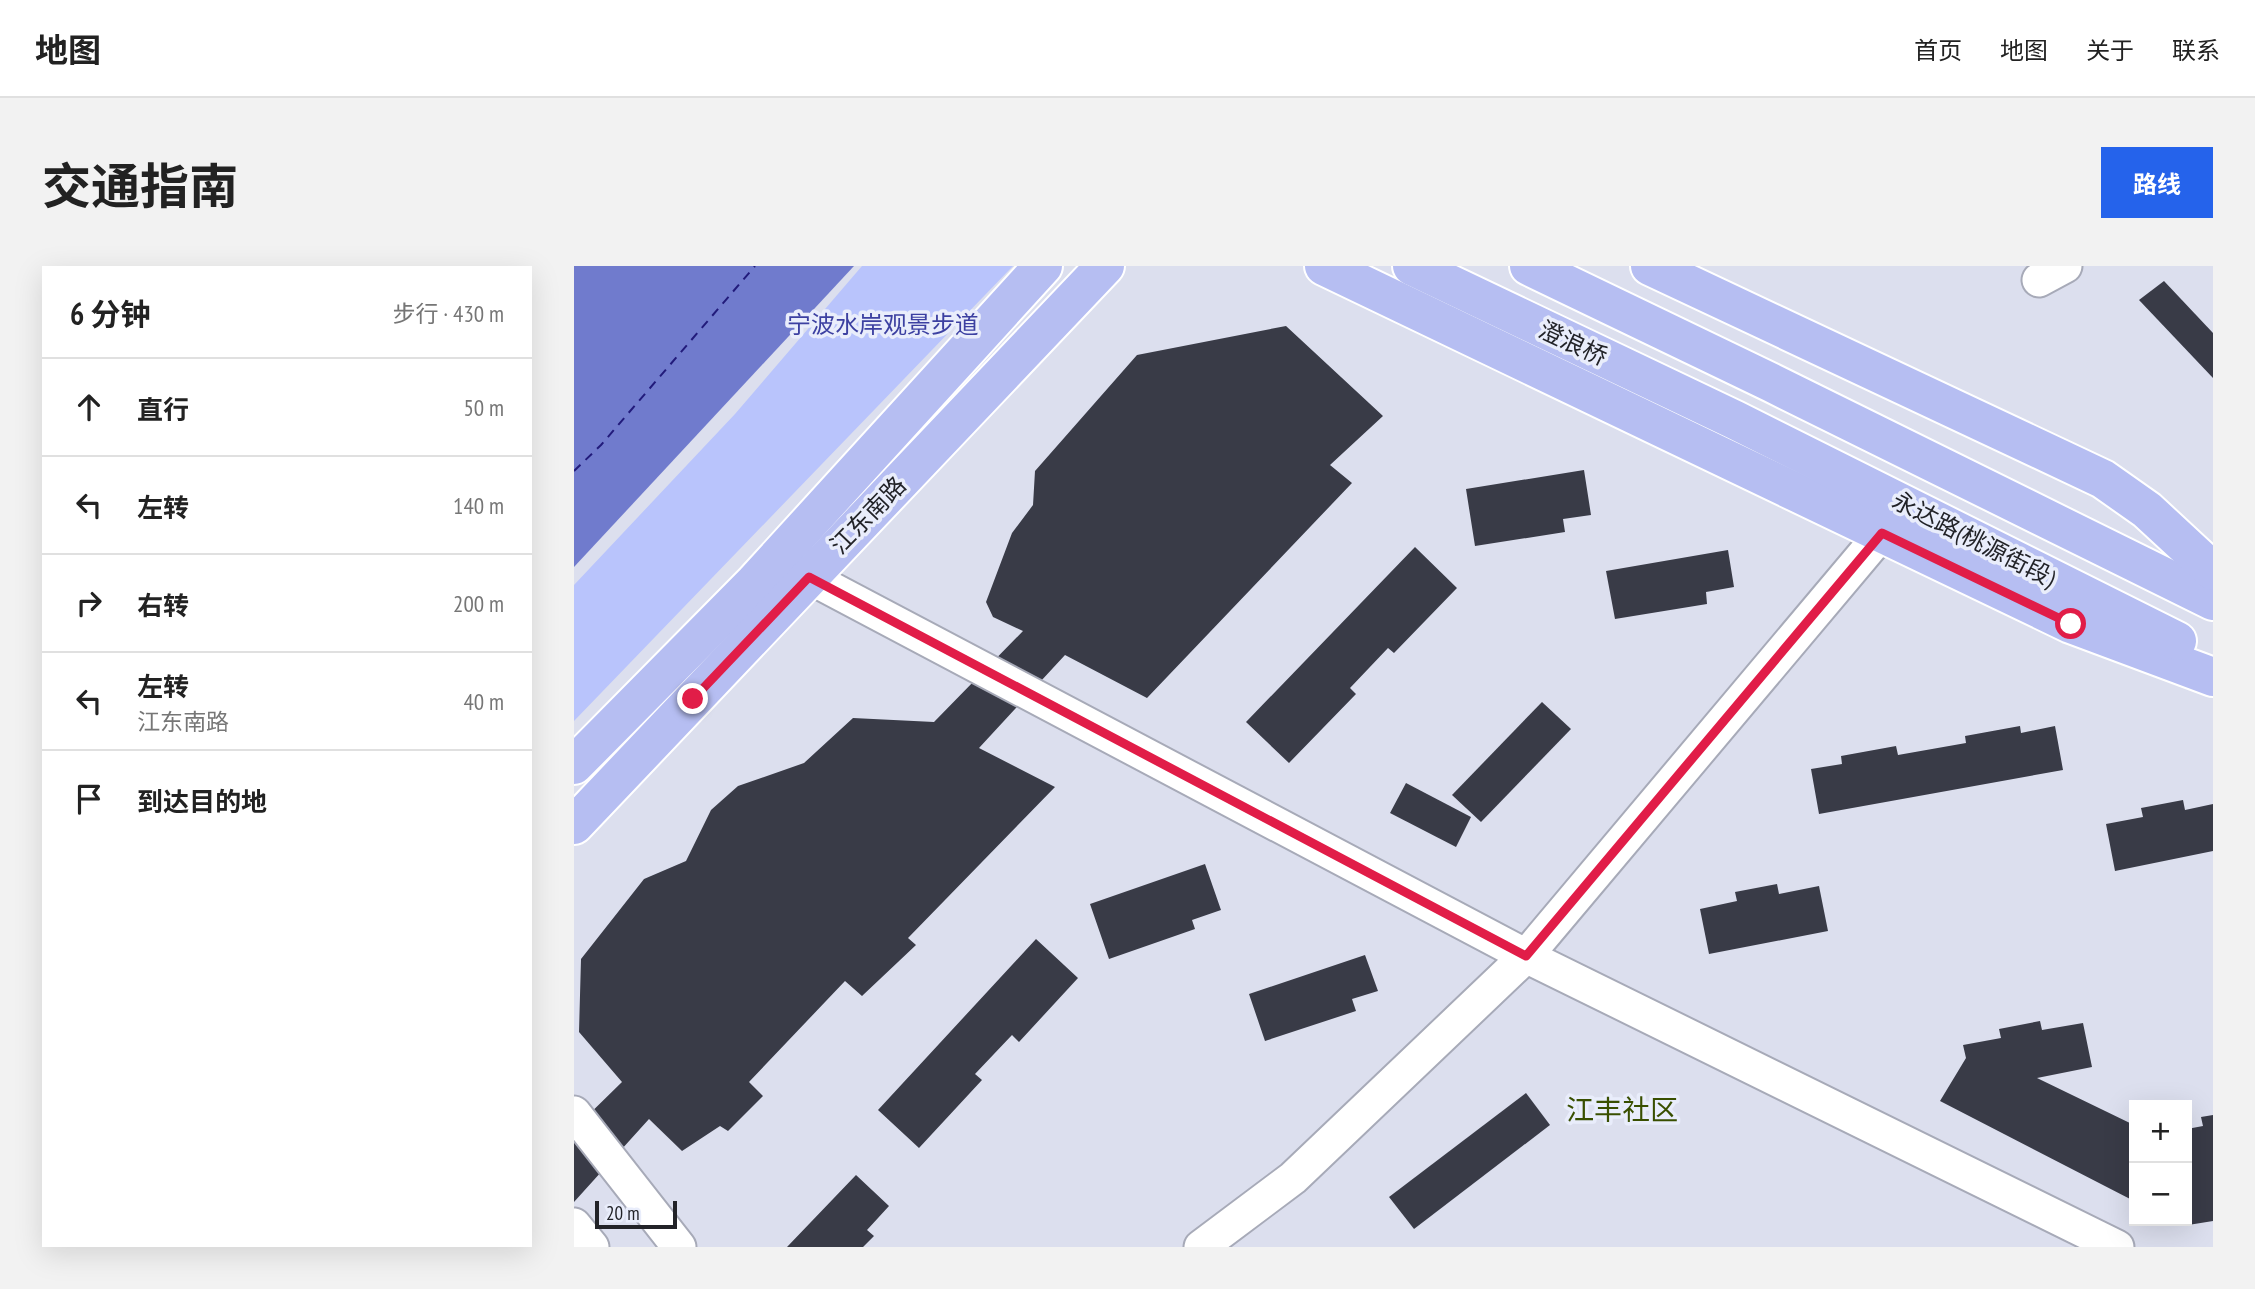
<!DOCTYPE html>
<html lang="zh">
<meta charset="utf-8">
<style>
body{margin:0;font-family:"PT Sans Narrow","Noto Sans SC",sans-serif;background:#f2f2f2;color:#222}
.controls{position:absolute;right:21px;bottom:21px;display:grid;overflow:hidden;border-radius:0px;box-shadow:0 7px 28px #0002}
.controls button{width:63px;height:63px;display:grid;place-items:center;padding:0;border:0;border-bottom:2px solid #e0e0e0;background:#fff;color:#222;font:35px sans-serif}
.scale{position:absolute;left:21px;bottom:18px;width:82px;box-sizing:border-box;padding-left:7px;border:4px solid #222328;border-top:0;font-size:19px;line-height:24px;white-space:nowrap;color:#222328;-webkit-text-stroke:5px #e9edfb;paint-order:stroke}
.stop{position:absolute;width:21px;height:21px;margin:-16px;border:5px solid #e11d48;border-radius:50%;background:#fff}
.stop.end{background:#e11d48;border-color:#fff;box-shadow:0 2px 7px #0008}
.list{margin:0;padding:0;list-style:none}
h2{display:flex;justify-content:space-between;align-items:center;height:91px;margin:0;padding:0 28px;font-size:30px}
h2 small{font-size:23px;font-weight:400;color:#767676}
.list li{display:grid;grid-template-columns:46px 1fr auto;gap:21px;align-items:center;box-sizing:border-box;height:98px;padding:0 28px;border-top:2px solid #e0e0e0}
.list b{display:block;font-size:26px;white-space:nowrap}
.list p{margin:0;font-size:23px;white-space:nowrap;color:#767676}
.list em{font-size:23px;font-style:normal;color:#767676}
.icon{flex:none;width:38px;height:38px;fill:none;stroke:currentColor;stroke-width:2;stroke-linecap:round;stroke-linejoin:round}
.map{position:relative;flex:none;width:1639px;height:981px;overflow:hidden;border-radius:0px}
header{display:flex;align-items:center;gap:42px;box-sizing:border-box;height:98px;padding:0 35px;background:#fff;border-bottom:2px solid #e0e0e0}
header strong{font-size:33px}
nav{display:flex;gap:38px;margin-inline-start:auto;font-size:24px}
.intro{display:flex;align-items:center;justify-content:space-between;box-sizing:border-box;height:168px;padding:0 42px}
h1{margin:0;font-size:49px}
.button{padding:18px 32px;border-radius:0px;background:#2563eb;color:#fff;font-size:24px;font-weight:700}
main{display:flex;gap:42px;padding:0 42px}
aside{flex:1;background:#fff;border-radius:0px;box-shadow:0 7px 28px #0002}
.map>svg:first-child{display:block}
.green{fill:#b9c4fc}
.water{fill:#707bcd}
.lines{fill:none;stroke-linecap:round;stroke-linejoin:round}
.ferry{stroke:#221b7b;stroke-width:2;stroke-dasharray:9 7;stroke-linecap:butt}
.building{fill:#393b47}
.minor-casing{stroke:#a7aab8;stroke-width:37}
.major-casing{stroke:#fff;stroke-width:42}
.minor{stroke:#fff;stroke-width:33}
.major{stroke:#b6bef2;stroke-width:38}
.route{stroke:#e11d48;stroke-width:9}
.labels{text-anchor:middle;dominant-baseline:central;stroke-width:7;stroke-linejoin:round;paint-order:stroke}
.park-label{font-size:24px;fill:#3c40a1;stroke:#e9edfb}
.street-label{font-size:24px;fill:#222328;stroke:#e9edfb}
.quarter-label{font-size:28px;fill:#394f00;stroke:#e9edfb}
</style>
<header>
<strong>地图</strong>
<nav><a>首页</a><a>地图</a><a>关于</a><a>联系</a></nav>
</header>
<div class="intro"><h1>交通指南</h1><a class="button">路线</a></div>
<main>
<aside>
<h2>6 分钟<small>步行 · 430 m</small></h2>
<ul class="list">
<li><svg class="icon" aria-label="ahead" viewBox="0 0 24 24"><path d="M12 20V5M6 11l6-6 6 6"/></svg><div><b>直行</b></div><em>50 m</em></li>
<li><svg class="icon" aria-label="left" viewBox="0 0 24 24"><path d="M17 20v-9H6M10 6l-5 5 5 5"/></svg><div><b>左转</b></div><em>140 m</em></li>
<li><svg class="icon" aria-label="right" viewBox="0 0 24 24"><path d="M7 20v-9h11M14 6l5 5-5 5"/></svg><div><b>右转</b></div><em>200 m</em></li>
<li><svg class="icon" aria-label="left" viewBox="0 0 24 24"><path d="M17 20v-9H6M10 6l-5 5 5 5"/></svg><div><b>左转</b><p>江东南路</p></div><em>40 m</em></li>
<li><svg class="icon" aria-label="arrive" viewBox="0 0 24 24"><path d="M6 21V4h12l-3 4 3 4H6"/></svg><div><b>到达目的地</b></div></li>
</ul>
</aside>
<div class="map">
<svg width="1639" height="981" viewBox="0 0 1639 981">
<rect width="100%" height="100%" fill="#dcdfee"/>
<polygon class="green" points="288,0 439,0 0,455 0,319 161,148"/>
<polygon class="water" points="0,0 280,0 0,301"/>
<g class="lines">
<polyline class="ferry" points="0,205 27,179 181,0"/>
</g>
<g class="building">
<polygon points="1590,15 1639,67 1639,112 1565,34"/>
<polygon points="712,60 809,150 756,199 778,217 573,432 491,389 405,482 481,521 334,672 342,679 288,730 271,715 175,816 189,830 154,865 146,860 108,885 75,853 0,936 0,863 48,816 5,766 7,693 70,613 112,595 137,544 164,520 230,497 279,452 360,456 449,365 419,351 412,336 438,267 459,239 461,205 563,89"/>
<polygon points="1010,204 1017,249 989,253 991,266 901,280 892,223"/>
<polygon points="841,281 883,322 820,387 814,382 776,422 782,428 715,497 672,456"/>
<polygon points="1154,284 1160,321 1132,326 1133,338 1041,353 1032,305"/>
<polygon points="968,436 997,463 907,556 878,529"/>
<polygon points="1446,460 1447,467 1481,460 1489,504 1245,548 1237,503 1268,498 1267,490 1322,480 1324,489 1392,477 1391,470"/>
<polygon points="832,517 897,551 882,581 816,547"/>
<polygon points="1609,534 1611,544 1639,538 1639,585 1541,605 1532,558 1569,551 1567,542"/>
<polygon points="631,598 647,644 618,654 621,663 535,693 516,638"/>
<polygon points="1203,618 1205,628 1245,620 1254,665 1135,688 1126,643 1163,635 1161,626"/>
<polygon points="462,673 504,712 445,776 438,769 401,808 408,814 345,882 304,844"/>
<polygon points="791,689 804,725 778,733 782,745 691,775 675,728"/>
<polygon points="1466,755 1468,764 1509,757 1518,801 1463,812 1560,859 1560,935 1366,835 1392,792 1389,779 1427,772 1425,763"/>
<polygon points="952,827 976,859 840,963 815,931"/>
<polygon points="1639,849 1639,955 1608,960 1597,955 1613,955 1613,863 1629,860 1627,851"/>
<polygon points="282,909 315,940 293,964 300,970 289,981 213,981"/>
</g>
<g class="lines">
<defs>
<g id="minor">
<polyline points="1465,14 1491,0"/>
<polyline points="235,311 952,690 1543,981"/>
<polyline points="0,847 105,981"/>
<polyline points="0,959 18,981"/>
<polyline points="627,981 719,912 952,690 1308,267"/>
</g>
<g id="major">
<polyline points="750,0 1497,358 1639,411"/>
<polyline points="838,0 1161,154 1603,375"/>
<polyline points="955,0 1198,117 1639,335"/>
<polyline points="1076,0 1529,213 1573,244 1639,305"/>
<polyline points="0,499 181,316 469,0"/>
<polyline points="0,559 531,0"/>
</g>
</defs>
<use href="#minor" class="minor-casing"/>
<use href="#major" class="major-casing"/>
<use href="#minor" class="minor"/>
<use href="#major" class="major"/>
</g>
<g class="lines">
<polyline class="route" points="119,433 235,311 952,690 1308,267 1497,358"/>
</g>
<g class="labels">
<g class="park-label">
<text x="309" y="58">宁波水岸观景步道</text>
</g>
<g class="street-label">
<text transform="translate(999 77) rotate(25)">澄浪桥</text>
<text transform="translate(294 249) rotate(-46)">江东南路</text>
<text transform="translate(1400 273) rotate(27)">永达路(桃源街段)</text>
</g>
<g class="quarter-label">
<text x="1048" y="843">江丰社区</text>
</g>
</g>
</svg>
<div class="controls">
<button>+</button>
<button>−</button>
</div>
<div class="scale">20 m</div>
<div class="stop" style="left:1497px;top:358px"></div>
<div class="stop end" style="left:119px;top:433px"></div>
</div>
</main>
